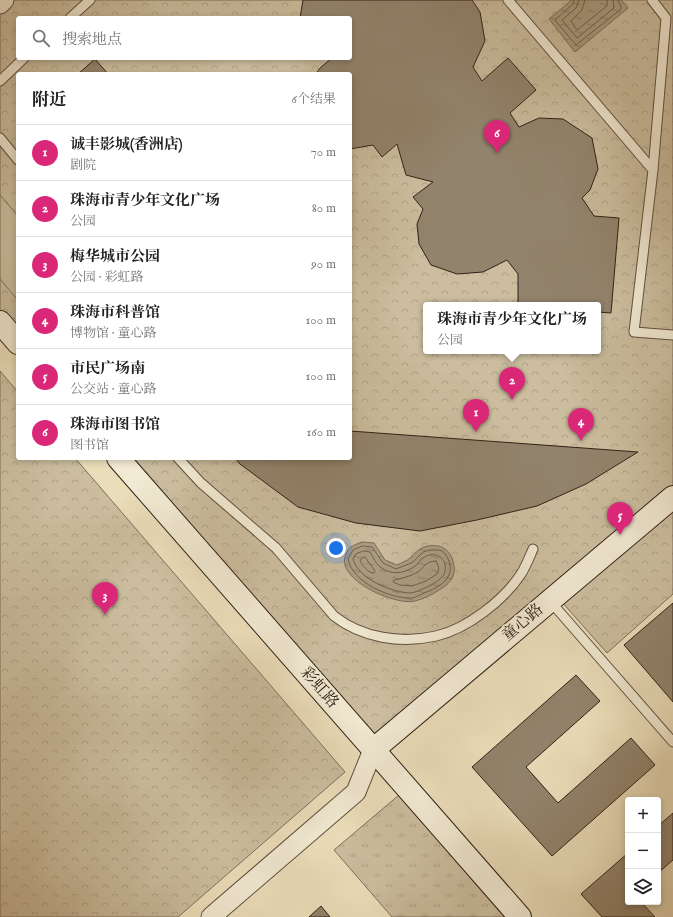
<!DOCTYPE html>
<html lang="zh">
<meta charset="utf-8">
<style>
body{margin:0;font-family:"IM FELL English","Noto Serif SC",serif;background:#f2f2f2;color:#222}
.controls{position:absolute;right:12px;bottom:12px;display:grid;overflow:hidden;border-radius:4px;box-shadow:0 2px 6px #0003}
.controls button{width:36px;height:36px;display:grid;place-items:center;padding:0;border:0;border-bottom:1px solid #e0e0e0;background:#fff;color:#222;font:20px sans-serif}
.you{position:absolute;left:336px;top:548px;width:14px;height:14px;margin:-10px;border:3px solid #fff;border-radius:50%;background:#1a73e8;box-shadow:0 0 0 6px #1a73e833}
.badge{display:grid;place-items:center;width:26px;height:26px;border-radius:50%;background:#db2777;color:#fff;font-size:13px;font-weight:700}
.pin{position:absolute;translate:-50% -33px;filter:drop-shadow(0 1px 2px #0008)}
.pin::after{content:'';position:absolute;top:21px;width:14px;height:12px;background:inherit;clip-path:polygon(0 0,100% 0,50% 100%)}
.popup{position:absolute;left:423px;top:302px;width:178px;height:52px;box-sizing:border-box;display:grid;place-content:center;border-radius:4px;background:#fff;filter:drop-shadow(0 1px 3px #0005);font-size:13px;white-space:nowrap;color:#767676}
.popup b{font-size:15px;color:#222}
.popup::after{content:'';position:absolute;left:50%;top:100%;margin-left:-8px;border:8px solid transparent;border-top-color:#fff}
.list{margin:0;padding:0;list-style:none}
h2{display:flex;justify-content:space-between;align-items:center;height:52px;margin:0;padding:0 16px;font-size:17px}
h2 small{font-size:13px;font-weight:400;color:#767676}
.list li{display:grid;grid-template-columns:26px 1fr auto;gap:12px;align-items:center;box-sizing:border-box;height:56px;padding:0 16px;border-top:1px solid #e0e0e0}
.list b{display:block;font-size:15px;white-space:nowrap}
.list p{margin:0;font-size:13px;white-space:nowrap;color:#767676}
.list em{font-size:13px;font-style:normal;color:#767676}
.icon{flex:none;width:22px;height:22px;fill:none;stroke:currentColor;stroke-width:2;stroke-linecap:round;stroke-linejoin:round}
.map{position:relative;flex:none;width:673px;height:917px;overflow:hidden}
.search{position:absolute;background:#fff;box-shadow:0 2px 6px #0003;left:16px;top:16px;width:336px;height:44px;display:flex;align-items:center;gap:10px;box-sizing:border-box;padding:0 14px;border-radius:4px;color:#767676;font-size:15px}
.panel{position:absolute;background:#fff;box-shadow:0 2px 6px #0003;left:16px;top:72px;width:336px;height:388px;border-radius:4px}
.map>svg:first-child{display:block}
.grass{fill:url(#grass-tufts);stroke:#7e6f5b}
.park{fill:url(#park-crowns);stroke:#7e6f5b;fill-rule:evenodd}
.garden{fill:#cbbd9e;stroke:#7e6f5b}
.water{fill:url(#water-ripples);stroke:#7b6b58}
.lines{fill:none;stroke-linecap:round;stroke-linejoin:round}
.shore{stroke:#6e5f4d;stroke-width:1}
.building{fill:#92836c;stroke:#322118}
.lane-casing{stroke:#605040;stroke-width:11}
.street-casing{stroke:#605040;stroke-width:21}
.secondary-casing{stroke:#322118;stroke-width:24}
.lane{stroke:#f1e9d2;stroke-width:9}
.street{stroke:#f1e9d2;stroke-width:19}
.secondary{stroke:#f1e9d2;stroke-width:22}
.labels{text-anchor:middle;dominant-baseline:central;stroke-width:4;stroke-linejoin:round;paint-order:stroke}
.street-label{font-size:16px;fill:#322118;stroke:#f1e9d2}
</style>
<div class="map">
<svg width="673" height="917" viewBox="0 0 673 917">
<defs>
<pattern id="grass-tufts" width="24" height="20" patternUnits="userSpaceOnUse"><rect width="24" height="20" fill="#cbbd9e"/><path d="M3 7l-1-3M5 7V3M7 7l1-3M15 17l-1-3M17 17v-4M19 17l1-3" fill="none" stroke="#afa287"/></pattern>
<pattern id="park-crowns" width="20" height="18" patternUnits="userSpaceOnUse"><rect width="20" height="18" fill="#cbbd9e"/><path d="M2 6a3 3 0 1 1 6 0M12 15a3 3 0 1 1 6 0" fill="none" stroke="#afa287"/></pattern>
<pattern id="water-ripples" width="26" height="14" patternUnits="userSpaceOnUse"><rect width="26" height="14" fill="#ab9d82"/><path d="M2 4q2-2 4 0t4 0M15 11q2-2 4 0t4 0" fill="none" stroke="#8c8069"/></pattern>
</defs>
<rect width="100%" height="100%" fill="#eaddb9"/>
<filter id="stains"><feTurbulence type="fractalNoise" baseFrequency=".005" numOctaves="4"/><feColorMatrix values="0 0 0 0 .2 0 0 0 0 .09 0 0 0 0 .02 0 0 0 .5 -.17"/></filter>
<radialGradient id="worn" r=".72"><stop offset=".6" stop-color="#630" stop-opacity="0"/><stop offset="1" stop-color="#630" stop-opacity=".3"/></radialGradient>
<polygon class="grass" points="399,795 504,917 392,917 334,850"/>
<g class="park">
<path d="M5 0H673V496L373 749 119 458H350V74H18V342L0 321V4ZM18 18H350V58H18ZM426 305H598V351H426Z"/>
<polygon points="0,371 18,392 18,458 75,458 345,772 178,917 0,917"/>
<polygon points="673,507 673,594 607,653 561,601"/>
</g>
<polygon class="garden" points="0,195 18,216 18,296 16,298 0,279"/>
<g class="water">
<polygon points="572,0 621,0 628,8 575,52 549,19"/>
<path d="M362 542 374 543 385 560 397 565C401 563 407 561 410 558 415 554 418 549 424 547 441 542 452 550 454 566 456 578 448 585 439 590 432 595 423 599 415 601 395 606 334 579 346 554 347 551 349 548 351 547 354 545 359 543 362 542Z"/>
</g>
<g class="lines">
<g class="shore">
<polyline points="574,0 573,4 555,20 576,45 621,9 621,7 618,0"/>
<polyline points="579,0 576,8 562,20 577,38 614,8 613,0"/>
<polyline points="585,0 582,10 571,21 577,30 607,6 607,0"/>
<path d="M363 546 372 547 383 563 396 569C401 567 406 565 411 563 421 557 419 549 437 550 443 550 446 554 448 559 457 578 438 588 424 593 420 595 416 597 412 598 390 599 352 582 348 559L353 550Z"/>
<path d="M364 551 370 552C373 557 376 564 380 567 391 575 403 574 414 567 418 565 419 560 423 558 431 552 442 554 445 564 446 569 445 575 441 578 437 583 418 592 411 593 393 593 358 579 353 559L356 554Z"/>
<path d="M365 557 375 571 374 573C368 573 364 567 360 561L361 559Z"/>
<path d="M436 561 439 568 437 574 426 581 412 586 400 585 393 582 394 580C401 579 411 576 418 572 426 566 424 562 436 561Z"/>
</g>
</g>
<g class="building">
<polygon points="303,0 472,0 480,12 485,41 473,67 482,81 508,58 536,90 510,113 519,127 539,118 563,119 592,138 598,169 590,190 582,198 594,216 619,218 611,313 598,312 598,305 518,305 518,274 507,260 483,272 457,274 431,265 419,244 417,224 423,209 413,197 433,182 406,175 397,144 382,157 373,145 350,149 350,74 316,74 320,68 332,58 350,58 350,18 300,18"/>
<polygon points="95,59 108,74 78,74"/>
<polygon points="350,431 638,452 586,484 537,506 477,520 420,531 356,523 298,507 240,464 235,458 350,458"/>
<polygon points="673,603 673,702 624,645"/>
<polygon points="576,675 600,701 526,767 558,803 631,738 655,765 552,856 472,767"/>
<polygon points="673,813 673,860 658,873 658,826"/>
<polygon points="628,853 628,902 641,902 655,917 602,917 581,894"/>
<polygon points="321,906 330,917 309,917"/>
</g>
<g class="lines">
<defs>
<g id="lane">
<polyline points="508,0 653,170 634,332 673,335"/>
<polyline points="652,0 666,18 653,170"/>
<polyline points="70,18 90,0"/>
<polyline points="0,81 24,58"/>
<polyline points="0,138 18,160"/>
<path d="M178 458 201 483 276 548 334 616C362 638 401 644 436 636 467 629 504 600 521 574 526 566 529 558 533 549"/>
<polyline points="550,601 673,742"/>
</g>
<g id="street">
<polyline points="0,4 4,0"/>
<polyline points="211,917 356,792 373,750"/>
</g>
<g id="secondary">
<polyline points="0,322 18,343"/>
<polyline points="118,458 520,917"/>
<polyline points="373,750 673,497"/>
</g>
</defs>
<use href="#lane" class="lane-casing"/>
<use href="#street" class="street-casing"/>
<use href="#secondary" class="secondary-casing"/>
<use href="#lane" class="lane"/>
<use href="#street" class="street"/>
<use href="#secondary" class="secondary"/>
</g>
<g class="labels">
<g class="street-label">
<text transform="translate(523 623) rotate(-40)">童心路</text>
<text transform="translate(319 688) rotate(49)">彩虹路</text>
</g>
</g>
<rect width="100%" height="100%" filter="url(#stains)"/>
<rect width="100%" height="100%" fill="url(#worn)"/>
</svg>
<div class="controls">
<button>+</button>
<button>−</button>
<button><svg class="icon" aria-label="layers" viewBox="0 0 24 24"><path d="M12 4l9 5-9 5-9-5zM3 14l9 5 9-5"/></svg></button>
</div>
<div class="you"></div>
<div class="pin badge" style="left:476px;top:432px">1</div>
<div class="pin badge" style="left:512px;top:400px">2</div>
<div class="popup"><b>珠海市青少年文化广场</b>公园</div>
<div class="pin badge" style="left:105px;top:615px">3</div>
<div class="pin badge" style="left:581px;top:441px">4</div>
<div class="pin badge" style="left:620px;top:535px">5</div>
<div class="pin badge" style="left:497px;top:153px">6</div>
<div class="search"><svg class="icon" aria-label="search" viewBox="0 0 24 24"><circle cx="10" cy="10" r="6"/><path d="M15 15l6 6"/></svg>搜索地点</div>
<section class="panel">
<h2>附近<small>6个结果</small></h2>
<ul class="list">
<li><span class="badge">1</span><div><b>诚丰影城(香洲店)</b><p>剧院</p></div><em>70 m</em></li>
<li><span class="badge">2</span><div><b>珠海市青少年文化广场</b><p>公园</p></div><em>80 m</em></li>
<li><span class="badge">3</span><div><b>梅华城市公园</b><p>公园 · 彩虹路</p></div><em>90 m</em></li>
<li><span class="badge">4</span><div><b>珠海市科普馆</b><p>博物馆 · 童心路</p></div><em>100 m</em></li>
<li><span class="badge">5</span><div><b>市民广场南</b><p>公交站 · 童心路</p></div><em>100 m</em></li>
<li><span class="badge">6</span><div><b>珠海市图书馆</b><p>图书馆</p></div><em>160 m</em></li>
</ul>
</section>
</div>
